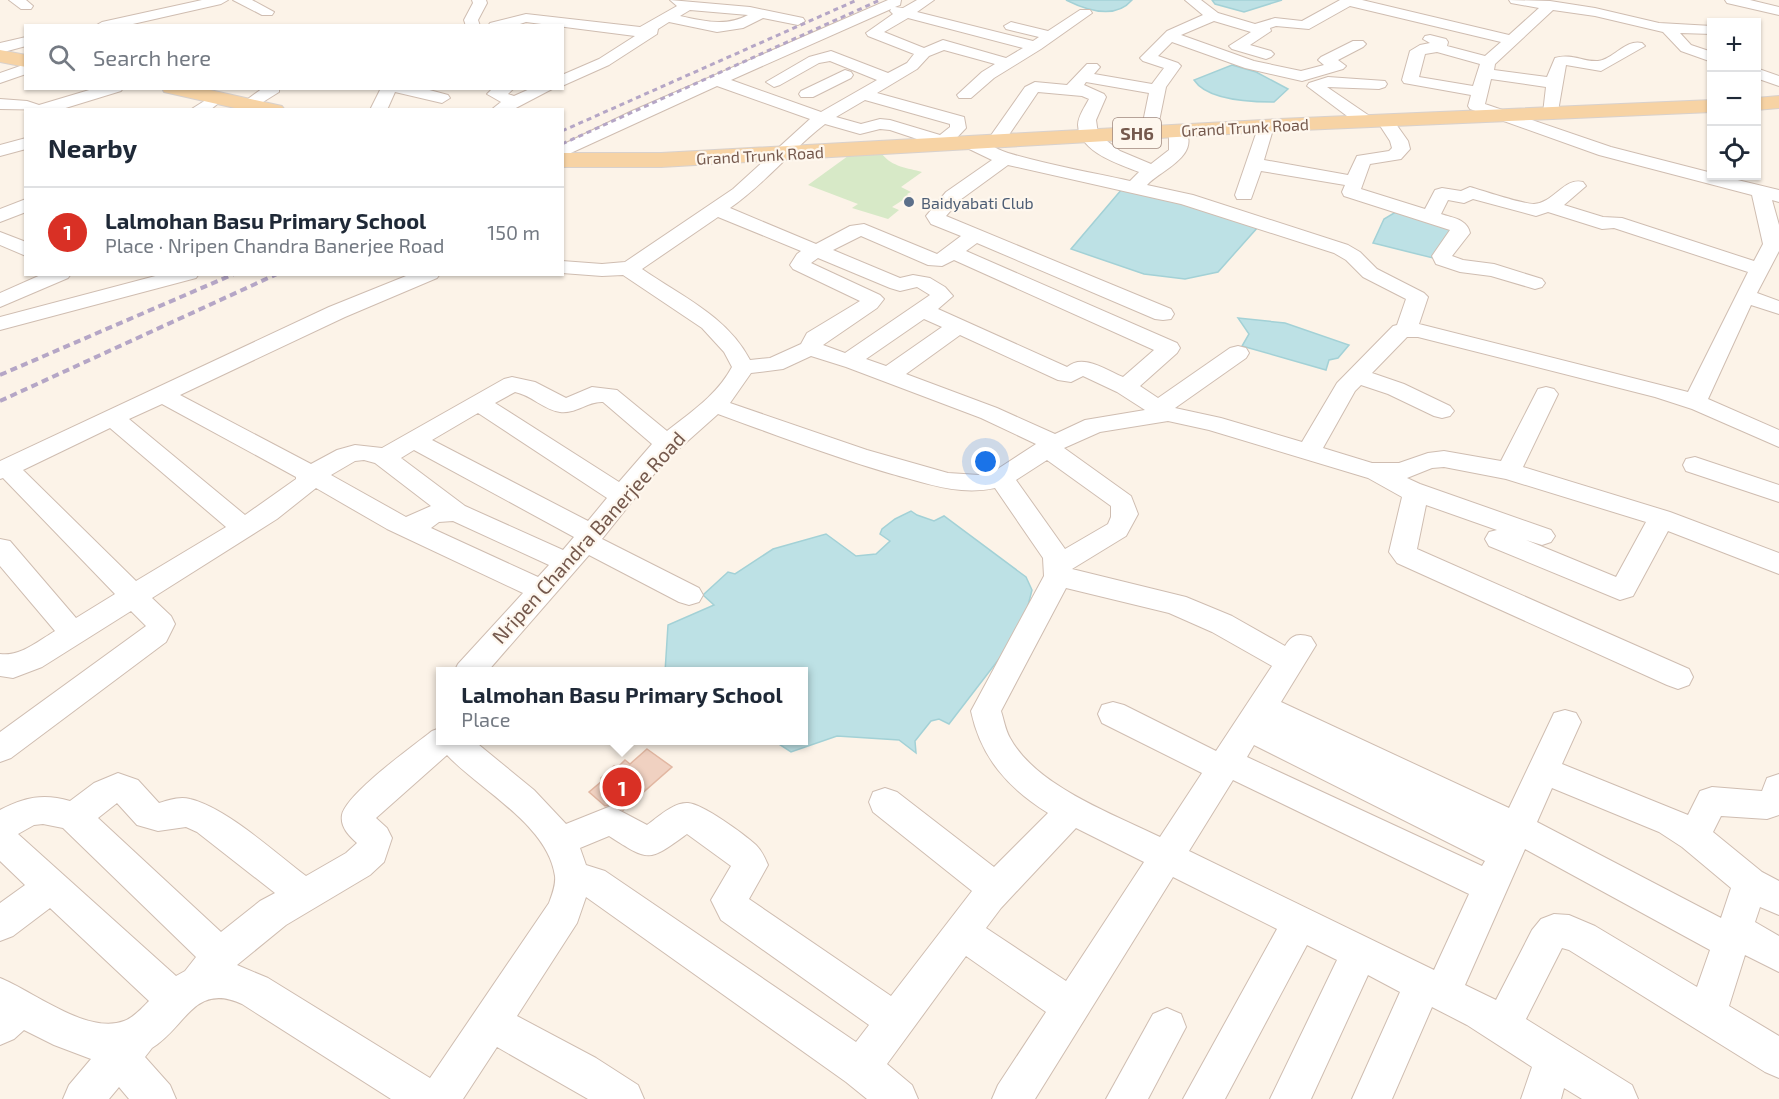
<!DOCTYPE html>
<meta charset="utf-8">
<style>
body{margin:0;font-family:"Exo 2",sans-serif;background:#f6f6f7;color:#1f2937}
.controls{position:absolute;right:18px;top:18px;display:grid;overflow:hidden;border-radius:0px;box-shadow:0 2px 4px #0004}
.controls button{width:54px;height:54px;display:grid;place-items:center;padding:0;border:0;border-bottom:2px solid #e0e1e3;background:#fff;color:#1f2937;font:30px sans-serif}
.you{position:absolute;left:986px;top:462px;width:21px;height:21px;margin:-15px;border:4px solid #fff;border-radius:50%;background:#1a73e8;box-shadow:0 0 0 9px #1a73e833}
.badge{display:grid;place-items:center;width:39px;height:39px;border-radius:50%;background:#d93025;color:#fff;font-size:20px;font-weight:700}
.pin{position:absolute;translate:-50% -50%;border:3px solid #fff;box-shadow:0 2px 6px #0006}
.popup{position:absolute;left:436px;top:667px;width:372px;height:78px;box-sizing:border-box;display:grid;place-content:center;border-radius:0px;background:#fff;filter:drop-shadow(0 2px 4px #0005);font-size:20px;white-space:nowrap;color:#747a83}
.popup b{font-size:22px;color:#1f2937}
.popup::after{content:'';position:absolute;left:50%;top:100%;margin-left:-12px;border:12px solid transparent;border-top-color:#fff}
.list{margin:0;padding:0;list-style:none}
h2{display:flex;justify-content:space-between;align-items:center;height:78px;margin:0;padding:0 24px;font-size:26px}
h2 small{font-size:20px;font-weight:400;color:#747a83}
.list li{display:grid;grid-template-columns:39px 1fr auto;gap:18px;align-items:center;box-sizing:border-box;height:90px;padding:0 24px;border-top:2px solid #e0e1e3}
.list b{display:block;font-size:22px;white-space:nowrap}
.list p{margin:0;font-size:20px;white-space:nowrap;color:#747a83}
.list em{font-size:20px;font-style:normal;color:#747a83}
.icon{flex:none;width:33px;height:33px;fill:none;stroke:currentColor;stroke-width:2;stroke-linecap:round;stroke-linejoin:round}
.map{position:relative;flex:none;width:1779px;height:1099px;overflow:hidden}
.search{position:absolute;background:#fff;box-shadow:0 2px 4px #0004;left:24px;top:24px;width:540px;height:66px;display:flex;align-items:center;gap:15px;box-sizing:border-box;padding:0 21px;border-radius:0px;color:#747a83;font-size:22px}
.panel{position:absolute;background:#fff;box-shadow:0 2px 4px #0004;left:24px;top:108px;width:540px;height:168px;border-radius:0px}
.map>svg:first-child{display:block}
.green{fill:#d7e9c7}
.water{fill:#bde1e5;stroke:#a3d1d6;stroke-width:1.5}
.building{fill:#f0d1c1;stroke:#e2b7a2;stroke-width:1.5}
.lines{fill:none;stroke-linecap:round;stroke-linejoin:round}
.minor-casing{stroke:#cfbdb1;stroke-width:2}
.primary-casing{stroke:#d8d1cd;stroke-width:2}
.minor{fill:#fff;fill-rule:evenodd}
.primary{fill:#f7d3a4;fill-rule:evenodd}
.rail-far1{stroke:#b5a6c6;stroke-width:3;stroke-dasharray:5 4;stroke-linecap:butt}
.rail{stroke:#b5a6c6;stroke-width:4;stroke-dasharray:7 4.5;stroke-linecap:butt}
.service-dot{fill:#5c6f8a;stroke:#fef7ee;stroke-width:2}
.labels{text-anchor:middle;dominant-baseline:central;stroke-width:4.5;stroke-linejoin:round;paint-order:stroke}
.far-street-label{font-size:16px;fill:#75594d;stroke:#fef7ee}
.far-service-label{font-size:16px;fill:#4e5e75;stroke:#fef7ee;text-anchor:start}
.shield{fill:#fef7ee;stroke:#9e887d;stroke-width:1.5}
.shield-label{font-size:18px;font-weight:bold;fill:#75594d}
.street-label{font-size:20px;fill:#75594d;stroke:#fef7ee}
</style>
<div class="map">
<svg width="1779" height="1099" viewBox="0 0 1779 1099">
<rect width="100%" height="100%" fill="#fcf3e8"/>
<path class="green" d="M882 154C892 167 908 168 922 172L901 187 911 192 907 194 909 196 892 207 899 210 888 219 852 208 858 204 808 185 848 156Z"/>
<g class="water">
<path d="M1066 0H1132C1115 20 1086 10 1066 0Z"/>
<polygon points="1212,0 1282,0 1244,12 1215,4"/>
<path d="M1232 65 1256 72 1288 89 1274 102C1252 102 1207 100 1194 80Z"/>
<polygon points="1122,189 1178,198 1258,227 1218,272 1185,279 1144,274 1071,249"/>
<polygon points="1399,210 1453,229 1437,259 1373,243 1384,219"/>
<polygon points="1238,318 1285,323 1349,345 1338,358 1329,360 1326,370 1242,346 1249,334"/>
<polygon points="911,511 917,515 934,521 944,516 1026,577 1032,590 1022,629 949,724 939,719 931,721 915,741 916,753 899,740 837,736 791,752 774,741 804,740 804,672 665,672 668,625 714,605 703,595 728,572 735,574 773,549 826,534 856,556 876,554 890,541 880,534 882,529 895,519"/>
</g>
<polygon class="building" points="647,749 672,767 623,810 612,804 605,806 589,792 602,781 601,778 614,766 617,768 625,760 630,764"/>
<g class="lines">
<defs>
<g id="minor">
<polygon points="9,0 26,0 33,6 31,9 21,9"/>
<polygon points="202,0 228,0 221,4 124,26 95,26 102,22"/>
<polygon points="233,0 252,0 274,12 272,15 262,15"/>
<polygon points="472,0 486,0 487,3 478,20 480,26 466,26 464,20 473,3"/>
<path d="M670 0 750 7 803 18 805 21 798 25 763 18 743 28 717 32 669 22 658 29 657 34 609 65 562 86V75L599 59 635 36 526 22 514 26H488L490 23 526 14 640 27 677 6ZM690 10 748 15C726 27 704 21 680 16Z"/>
<path d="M888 0H901L900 5 895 7 903 8 917 0H934L917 12 1033 41 1039 37 1006 29 1004 26 1011 22 1048 31 1080 10H1090L1092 13 1041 49 994 78 971 98H959L957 95 982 72 995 64 944 50 929 56 917 69 877 93 964 117 966 128 946 149H934L932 144 890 130 880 129 860 134 825 124C791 150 765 184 730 208L816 244 850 226 864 224 937 254 961 236 931 224 926 216 946 192 992 160 965 147 962 143 965 139C979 136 994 149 1008 153 1048 165 1089 172 1130 181L1139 172C1119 164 1079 152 1078 125 1078 116 1085 107 1089 99L1082 96 1038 92 1002 145H990L987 141 1025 87 1035 82 1067 85 1087 64H1097L1100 67 1094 74 1152 84 1164 68 1143 61 1140 58 1167 31 1203 15 1185 0H1201L1218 13 1255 24 1275 18 1302 21 1340 0H1362L1509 35 1539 8 1511 3 1509 0 1550 1 1595 8 1659 23 1712 26V34L1680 33 1691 45 1712 52V62L1681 51 1663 32 1595 16 1553 10 1495 64 1494 70 1547 77 1555 58C1572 53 1583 62 1598 61 1614 59 1625 39 1642 43L1645 46 1601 71 1566 65 1557 117 1551 118 1543 113 1546 87 1491 79 1485 104 1611 147 1712 173V176H1721L1779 190V202L1772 200 1779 225V251L1757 293 1779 301V314L1751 305 1708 399 1779 430V447L1692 409 1655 397 1418 337H1407L1372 373 1404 384 1450 406 1454 411 1450 416 1442 418 1434 416 1388 394 1361 385 1355 391 1323 448 1372 463H1399L1428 453 1444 451 1501 461 1538 389 1546 387 1554 389 1558 394 1523 467 1670 512 1779 553V574L1668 531 1633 596 1620 600 1489 546 1485 539 1489 532 1497 530 1426 505 1417 549 1689 669 1693 677 1689 685 1678 689 1667 685 1397 563 1389 552 1402 497 1368 478 1209 430 1168 421 1100 432 1064 448 1131 496 1138 514 1126 536 1072 569 1186 597 1232 616 1285 646C1292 634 1299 633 1311 637L1316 645 1281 702 1509 808 1554 713 1565 710 1576 713 1581 722 1562 764 1688 815 1700 791 1712 787 1762 791 1767 778 1779 774V815L1767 819 1721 816 1713 832 1762 872 1779 881V915L1760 907 1755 922 1779 936V972L1745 955 1729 1006 1779 1036V1078L1765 1072 1569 950 1562 948 1526 1019 1632 1085 1638 1099H1582L1564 1088 1561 1099H1521L1532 1067 1467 1025 1432 1007 1392 1099H1352L1400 992 1368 975 1311 1099H1270L1337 960 1307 945 1225 1099H1183L1277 929 1173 877 1035 1099H992L998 1085 1046 1012 966 956 887 1064 912 1085 918 1099H867L846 1082 586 897 577 923 517 1016 596 1058 638 1085 644 1099H588L497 1047 463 1099H391L242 1004C194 982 186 1027 152 1048L145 1057 170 1085 176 1099H129L119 1087 109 1099H63L69 1085 91 1059 54 1045 24 1030 14 1039 0 1045V978C33 991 87 1035 124 1021 133 1018 142 1008 149 1001L50 908 13 936 0 941V903L25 885 0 861V810C24 797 44 793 70 801L94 783 118 773 138 780 159 803C169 800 180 796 190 799 227 808 275 853 306 876L346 853 357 843C349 836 340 827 342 815 346 794 413 746 432 731L440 728V740H473L534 790 566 824 611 806 647 825C658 817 674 802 688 803 703 804 744 834 756 845 762 851 765 858 768 865L749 899 891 996 972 891 873 812 869 802 873 792 885 788 897 792 994 867 1048 813C1008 788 981 758 971 711L1044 576 1043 558 995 488C959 496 926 483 892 474 833 457 776 435 718 414L663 463 602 539 699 588 703 595 699 602 689 605 679 602 589 555 487 672H454L458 664 523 593 387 529 316 488 277 519 152 598 171 616 175 624 166 642 11 758 0 762V732L146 626 131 611 42 667 13 678 0 676V654C20 657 38 641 55 631L0 566V539L10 541 76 618 115 594 3 478 0 479V461L329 307 411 274H440L437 278 345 317 180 395 311 464 337 450 355 445 382 448 504 379 512 377 535 382 566 398 592 387 617 390 667 431C691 412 717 395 732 367L724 352 702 328 623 275 602 276 562 273V261L602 264 625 262 733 189 810 119 717 86 562 157V145L632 111ZM1350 6 1501 42 1485 56 1447 46 1448 42 1446 39 1430 35 1425 36 1423 39 1430 43 1420 45 1410 51 1402 80 1404 83 1471 95 1468 106 1470 109 1599 155 1752 195 1763 244 1754 261 1622 218 1603 217 1564 205 1586 186 1583 182C1564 177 1554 203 1534 204 1522 204 1484 191 1470 187L1461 191 1442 188 1435 190 1425 209 1361 189 1370 164 1401 159 1410 149 1408 141 1391 117 1385 116 1377 121 1390 141 1392 148 1389 151 1357 156 1348 175 1264 160 1274 126 1272 122H1260L1235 195 1237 199H1251L1261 171 1345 185 1342 192 1344 196 1450 230 1432 256 1436 264 1460 272 1491 276 1535 289 1542 287 1545 283 1542 279 1494 264 1463 260 1452 256 1470 233C1467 219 1453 218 1441 214L1448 200 1464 203 1473 199 1536 216 1548 212 1602 229 1614 228 1748 272 1688 392 1419 324 1428 297 1424 293 1377 269 1360 252 1348 245 1193 195 1147 185C1162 169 1202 156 1184 127H1172L1169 131V150L1151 164 1120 151 1098 134 1096 120 1106 97 1104 94 1084 85 1086 82 1149 93 1141 132 1144 136H1156L1166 87 1181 66 1178 63 1158 56 1172 42 1245 68 1302 81 1343 69 1346 66 1338 60 1363 47 1366 44 1363 41H1353L1321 57 1318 60 1324 65 1301 71 1254 61 1181 35 1214 21 1251 32 1229 46 1232 49 1266 59 1271 57 1274 54 1271 51 1250 45 1271 31 1270 28 1276 26 1309 29ZM891 9 890 11 893 14 866 33 868 36 914 54 907 63 888 73 831 51 809 57 766 82 774 87 780 85 819 63 830 61 877 80 821 112 731 80ZM908 18 1023 48 1006 58 943 40 924 48 884 32ZM1437 52 1480 64 1473 86 1419 77 1425 54ZM865 100 950 124V127L940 135 890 120 880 119 861 124 836 117ZM1008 165 1181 204 1334 253 1346 260 1363 277 1406 299 1397 325 1393 326 1337 383 1302 442 1221 418 1175 408 1246 358 1249 353 1246 348 1238 346 1230 348 1158 398 1140 386 1177 353 1180 348 1177 343 966 251 977 243 1155 319 1163 320 1171 319 1174 314 1171 309 946 216 960 200ZM718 217 801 251 797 254 790 265 793 269 860 301 807 333 801 344 770 358 750 360C727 316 681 296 642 269ZM861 236 928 265 942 266 954 260 1154 350 1123 377C1106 370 1083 353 1067 367L938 309 953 296 945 287 930 278 913 275 900 278 833 250ZM818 258 890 288 900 291 917 287 930 295 845 353 823 345 877 308 884 299 880 295 811 263ZM924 319 942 327 886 366 866 359ZM960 335 1058 380 1071 382 1083 376 1117 392 1145 410 1085 420 1055 434 997 408 906 374ZM811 356 846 367 981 418 1036 444 993 472 979 475 948 473 867 450 730 403 751 373 783 369ZM515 392C531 395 544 410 560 412 576 414 588 401 603 402L652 444 619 482 495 403ZM162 404 296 477V479L245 515 129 419ZM478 413 607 498 588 521 432 440ZM110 428 226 527 136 581 23 470ZM414 450 574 537 563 550 465 506 401 458ZM364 460 375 463 431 506 406 517 331 475 355 461ZM1047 460 1111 506V517L1108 524 1065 549 1016 480ZM1444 467 1506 479 1646 522 1616 577 1526 540 1542 545 1551 542 1555 536 1551 530 1420 484 1407 478 1432 468ZM453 521 549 565 538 577 431 528 439 522ZM1066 588 1169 613 1212 632 1272 666 1216 751 1124 705 1113 702 1102 705 1098 714 1102 723 1202 773 1160 837C1113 814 1036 786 1010 738 1005 729 1004 720 1001 711ZM1254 745 1485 861 1482 866 1247 757ZM447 755C480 790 548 825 555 876 556 885 552 895 549 903L430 1078 268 978 237 965 286 925 370 875 384 862 392 838 387 828 376 818ZM1233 780 1469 894 1434 970 1189 851ZM1552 788 1659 832 1682 847 1731 888 1721 918 1537 822ZM117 803 137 825 158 831 186 827 197 832 275 893 260 901 221 932 98 818ZM43 824 63 828 196 957 185 971 176 976 18 834 34 825ZM1076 828 1144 862 1066 981 986 928 1001 908ZM687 834 731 866 711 900 721 920 869 1025 856 1042 605 871 586 865 580 848 609 836C650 862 648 862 687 834ZM1525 849 1710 950 1697 987 1595 926 1569 915 1554 914 1541 919 1532 930 1496 1000 1465 985Z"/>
<polygon points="1725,0 1750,0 1779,7 1779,15 1727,3"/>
<polygon points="26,37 26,46 0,53 0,43"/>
<polygon points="26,64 26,74 0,83 0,73"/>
<polygon points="1756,68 1779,76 1779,86 1756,78"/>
<polygon points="845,70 851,72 853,75 851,78 813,97 801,97 799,94 801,91"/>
<polygon points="1328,77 1385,81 1387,84 1385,87 1379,89 1327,87 1371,117 1373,121 1371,125 1359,125 1307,86 1309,83"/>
<polygon points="96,88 123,88 121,91 59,110 0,109 0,99 27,101 39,105"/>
<polygon points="263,88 279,88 279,92 255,107 243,107 241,104"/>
<polygon points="381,88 422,88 448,95 450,98 442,103 395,92 387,110 370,110"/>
<polygon points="493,88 514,88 508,94 514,96 532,88 554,88 512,110 491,110 501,102 487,94"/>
<polygon points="217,93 225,98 210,110 190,110"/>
<polygon points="26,138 26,149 0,156 0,145"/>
<polygon points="26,199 26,212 0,222 0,209"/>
<polygon points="0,232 26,242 26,256 0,245"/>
<polygon points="43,274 71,274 68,278 0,307 0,293"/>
<polygon points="163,274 199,274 196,278 0,330 0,317"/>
<polygon points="1695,457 1779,485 1779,502 1686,471 1683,465 1686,459"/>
<polygon points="1167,1008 1181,1014 1186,1027 1148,1099 1106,1099 1153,1014"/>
</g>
<g id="primary">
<polygon points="0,50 26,55 26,67 0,62"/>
<polygon points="162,88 201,88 282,106 285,110 244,110 164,92"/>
<polygon points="1779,96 1779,108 1756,110 1756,98"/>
<polygon points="1712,100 1712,112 1279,131 661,167 562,167 562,153 661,153 1279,119"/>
</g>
</defs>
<use href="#minor" class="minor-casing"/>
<use href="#primary" class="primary-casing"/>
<use href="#minor" class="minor"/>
<use href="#primary" class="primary"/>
<g class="rail-far1">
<polyline points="562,131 857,0"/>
<polyline points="562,144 880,0"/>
</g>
<g class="rail">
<polyline points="0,375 234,274"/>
<polyline points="0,401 277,274"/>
</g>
</g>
<circle class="service-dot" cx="909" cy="202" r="6"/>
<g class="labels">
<g class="far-street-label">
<text transform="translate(1245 127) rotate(-3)">Grand Trunk Road</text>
<text transform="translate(760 155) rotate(-3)">Grand Trunk Road</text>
</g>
<g class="far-service-label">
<text x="921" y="202">Baidyabati Club</text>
</g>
<rect class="shield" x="1113" y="118" width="48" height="30" rx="4.5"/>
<g class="shield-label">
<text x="1137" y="133">SH6</text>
</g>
<g class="street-label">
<text transform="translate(588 537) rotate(-48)">Nripen Chandra Banerjee Road</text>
</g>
</g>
</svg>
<div class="controls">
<button>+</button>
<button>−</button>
<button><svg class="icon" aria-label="locate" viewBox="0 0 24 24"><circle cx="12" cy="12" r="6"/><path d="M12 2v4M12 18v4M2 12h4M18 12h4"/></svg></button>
</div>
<div class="you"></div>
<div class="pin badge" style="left:622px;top:787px">1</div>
<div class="popup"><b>Lalmohan Basu Primary School</b>Place</div>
<div class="search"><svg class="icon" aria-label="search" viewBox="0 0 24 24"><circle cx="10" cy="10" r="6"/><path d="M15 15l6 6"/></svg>Search here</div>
<section class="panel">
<h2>Nearby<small></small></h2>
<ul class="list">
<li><span class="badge">1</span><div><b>Lalmohan Basu Primary School</b><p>Place · Nripen Chandra Banerjee Road</p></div><em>150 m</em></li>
</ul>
</section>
</div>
